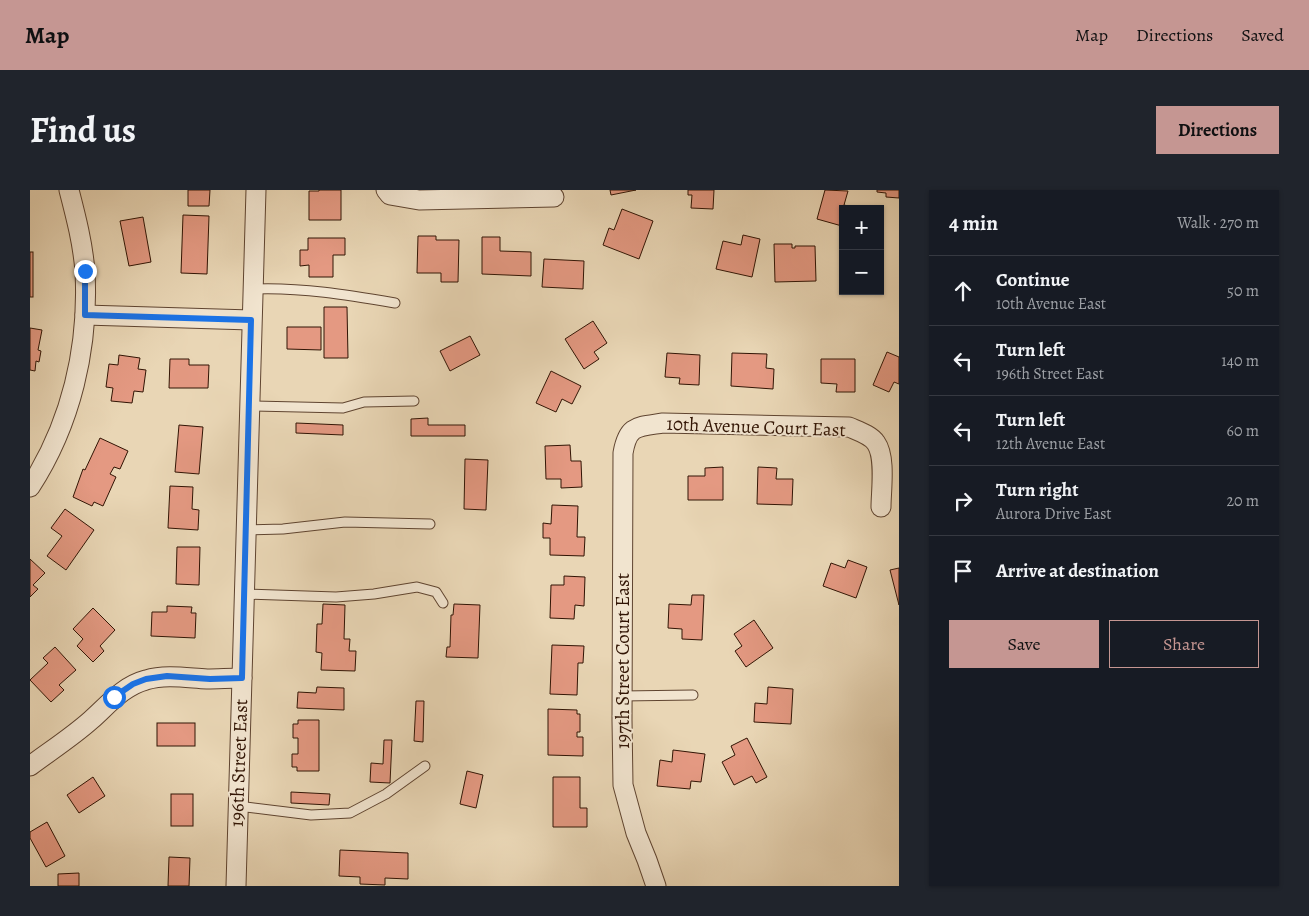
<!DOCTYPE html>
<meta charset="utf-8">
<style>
body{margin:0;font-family:Alegreya,serif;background:#20242c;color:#f1f3f6}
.controls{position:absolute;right:15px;top:15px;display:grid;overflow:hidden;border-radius:0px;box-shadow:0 1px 4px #0004}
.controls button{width:45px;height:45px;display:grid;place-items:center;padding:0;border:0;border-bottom:1px solid #363941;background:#171b24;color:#f1f3f6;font:25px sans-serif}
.stop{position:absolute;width:15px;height:15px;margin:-11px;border:4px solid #1a73e8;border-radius:50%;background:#fff}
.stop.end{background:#1a73e8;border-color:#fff;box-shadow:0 1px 5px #0008}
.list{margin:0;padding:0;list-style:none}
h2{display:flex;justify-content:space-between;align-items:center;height:65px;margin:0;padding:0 20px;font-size:21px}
h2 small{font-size:16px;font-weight:400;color:#9ea1a6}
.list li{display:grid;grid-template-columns:32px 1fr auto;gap:15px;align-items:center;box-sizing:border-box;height:70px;padding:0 20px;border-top:1px solid #363941}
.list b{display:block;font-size:19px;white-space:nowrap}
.list p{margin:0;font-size:16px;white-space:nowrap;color:#9ea1a6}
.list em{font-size:16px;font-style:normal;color:#9ea1a6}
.actions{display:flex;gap:10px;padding:15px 20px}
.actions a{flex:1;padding:11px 0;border:1px solid #c59692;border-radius:0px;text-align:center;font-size:18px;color:#c59692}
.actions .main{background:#c59692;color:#111}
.icon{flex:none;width:28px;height:28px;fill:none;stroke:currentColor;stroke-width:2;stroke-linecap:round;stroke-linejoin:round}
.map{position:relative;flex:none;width:869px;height:696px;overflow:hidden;border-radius:0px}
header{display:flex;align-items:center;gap:30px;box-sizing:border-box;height:70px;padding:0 25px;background:#c59692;color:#111}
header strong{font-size:24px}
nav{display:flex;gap:28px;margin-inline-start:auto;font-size:18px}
.intro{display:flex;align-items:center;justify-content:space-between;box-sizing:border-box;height:120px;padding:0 30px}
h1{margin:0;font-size:35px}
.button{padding:12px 22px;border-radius:0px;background:#c59692;color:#111;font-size:18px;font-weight:700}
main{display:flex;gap:30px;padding:0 30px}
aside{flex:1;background:#171b24;border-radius:0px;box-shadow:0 1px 4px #0004}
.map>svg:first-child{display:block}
.building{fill:#e49982;stroke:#311404}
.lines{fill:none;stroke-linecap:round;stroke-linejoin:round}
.service-casing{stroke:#5f4430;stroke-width:11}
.minor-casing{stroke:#5f4430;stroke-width:21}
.service{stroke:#f1e4cf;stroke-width:9}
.minor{stroke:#f1e4cf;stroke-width:19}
.route{stroke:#1a73e8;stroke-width:6}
.labels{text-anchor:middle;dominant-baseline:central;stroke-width:4;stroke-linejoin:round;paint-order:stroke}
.street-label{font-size:19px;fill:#311404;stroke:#f1e4cf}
</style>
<header>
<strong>Map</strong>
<nav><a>Map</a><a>Directions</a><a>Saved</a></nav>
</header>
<div class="intro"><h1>Find us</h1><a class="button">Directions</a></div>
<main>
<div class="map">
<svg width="869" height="696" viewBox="0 0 869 696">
<rect width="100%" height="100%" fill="#e9d6b5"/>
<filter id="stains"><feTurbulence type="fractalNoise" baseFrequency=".004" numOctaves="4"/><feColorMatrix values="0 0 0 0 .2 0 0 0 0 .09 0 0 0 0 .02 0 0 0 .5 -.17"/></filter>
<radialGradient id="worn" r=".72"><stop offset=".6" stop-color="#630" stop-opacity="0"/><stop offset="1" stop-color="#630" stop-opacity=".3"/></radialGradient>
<g class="building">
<polygon points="158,0 180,0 179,16 158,16"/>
<polygon points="289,0 311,0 311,30 279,30 279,1 289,1"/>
<polygon points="580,0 606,0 581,5"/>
<polygon points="658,0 684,0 683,19 661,18 662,5 658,5"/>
<polygon points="795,0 818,1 814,15 818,16 817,19 813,19 812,36 787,29"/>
<polygon points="847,0 869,0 869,8 856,7 856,3 847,2"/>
<polygon points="592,19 623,31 609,69 573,55 579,38 584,40"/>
<polygon points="153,25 179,26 177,84 151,83"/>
<polygon points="113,27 121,72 99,76 90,31"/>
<polygon points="713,45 730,49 722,87 686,79 693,51 711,55"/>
<polygon points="388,46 406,46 406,50 429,50 428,92 411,92 411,83 387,83"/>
<polygon points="452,47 470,47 470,61 501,62 501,86 452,84"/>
<polygon points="278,48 315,48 315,65 303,65 303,87 279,87 279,75 270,76 270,60 278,60"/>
<polygon points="744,54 762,54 762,58 765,58 765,56 785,56 786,91 745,92"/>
<rect x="0" y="62" width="3" height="45"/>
<polygon points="514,69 554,71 553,99 512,97"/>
<polygon points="294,117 317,117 318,168 294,168"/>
<polygon points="563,131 577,153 564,162 569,169 554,179 535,149"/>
<polygon points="257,137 291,137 291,160 257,159"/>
<polygon points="0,138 12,140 8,160 11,161 9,172 6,171 5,181 0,180"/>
<polygon points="440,146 450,165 420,181 410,161"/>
<polygon points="857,162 869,167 869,194 864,192 859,202 843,195"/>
<polygon points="637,163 670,165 669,195 649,194 650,188 635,187"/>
<polygon points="702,163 737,164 736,178 744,179 743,199 701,196"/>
<polygon points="89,165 110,168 108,179 116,180 113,202 104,201 102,213 81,211 83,198 76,197 79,174 88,175"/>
<polygon points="140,169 159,169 159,175 179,175 178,198 139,198"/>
<polygon points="791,169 825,169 825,202 806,202 807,194 791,193"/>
<polygon points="521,181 551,196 542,214 532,209 526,222 506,213"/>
<polygon points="398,228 398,235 435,235 435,246 381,246 381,229"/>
<polygon points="266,233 313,235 313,245 266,243"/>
<polygon points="149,235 173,237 169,284 145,282"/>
<polygon points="70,248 98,261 90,279 84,277 80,284 86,287 73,316 64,312 62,316 43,307 53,279 55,280"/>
<polygon points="540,255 541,271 551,271 552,297 531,298 531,289 516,289 515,256"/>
<polygon points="435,269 458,270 456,320 434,319"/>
<polygon points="693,277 693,310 658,310 658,286 675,286 675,278"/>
<polygon points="728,277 747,278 746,289 763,289 762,315 727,314"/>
<polygon points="140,296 163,297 162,319 169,320 168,340 138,338"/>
<polygon points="522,315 548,316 547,347 555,347 554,366 520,365 520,348 513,348 513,333 521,334"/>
<polygon points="35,319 64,340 36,380 17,366 32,346 21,338"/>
<polygon points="147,357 170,357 169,395 146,394"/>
<polygon points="0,369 15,383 3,395 8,399 0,407"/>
<polygon points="818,370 837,377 826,408 793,396 801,373 815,378"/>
<polygon points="869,378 869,415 860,380"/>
<polygon points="534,386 555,387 554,416 545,415 544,429 520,428 521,395 534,395"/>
<polygon points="662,405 674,405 672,450 652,449 652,439 638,438 639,414 661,415"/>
<polygon points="293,414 315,415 314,449 320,449 319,461 326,461 325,481 291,480 292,463 286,462 287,434 292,434"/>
<polygon points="424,414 450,415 448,468 416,467 417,457 420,457 421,425 423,425"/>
<polygon points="137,416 162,417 161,423 166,423 165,448 121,446 122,422 137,422"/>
<polygon points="63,418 85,440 70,456 74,461 63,472 47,456 53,449 43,439"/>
<polygon points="724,430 743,458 716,477 705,461 712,456 704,444"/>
<polygon points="522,455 554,456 553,473 548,473 547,505 520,504"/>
<polygon points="25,457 46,480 29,495 34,500 21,512 0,490 18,473 13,468"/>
<polygon points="287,497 314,498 314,520 267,518 268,502 286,503"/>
<polygon points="738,497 763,499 761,534 724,532 725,513 737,514"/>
<polygon points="386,511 394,511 393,552 384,551"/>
<polygon points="518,519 547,520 547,524 550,524 550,542 547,542 547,547 553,547 553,566 518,565"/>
<polygon points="268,530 289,530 289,581 267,581 267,577 262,577 262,564 268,564 268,548 263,548 263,534 268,534"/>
<rect x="127" y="533" width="38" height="23"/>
<polygon points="717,548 737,587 726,593 722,586 704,595 692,572 705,565 701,556"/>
<polygon points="354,550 362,550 360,593 340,592 341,573 353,574"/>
<polygon points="643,560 675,564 671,592 661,591 660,599 627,596 630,570 642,572"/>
<polygon points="437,581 453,585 446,618 430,614"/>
<polygon points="63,587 75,606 49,623 37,605"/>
<polygon points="523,587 550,587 550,618 557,618 557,637 523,637"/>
<polygon points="261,602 300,604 299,615 261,613"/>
<rect x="141" y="604" width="22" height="32"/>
<polygon points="17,632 35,666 16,677 0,648 0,642"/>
<polygon points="310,660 378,663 378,689 355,688 355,695 330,694 330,687 309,686"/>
<polygon points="139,667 160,668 159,696 138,696"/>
<polygon points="49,683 49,696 28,696 28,684"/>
</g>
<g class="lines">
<defs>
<g id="service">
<path d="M223 99C271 97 318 105 365 113"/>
<polyline points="219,216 313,218 334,212 384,211"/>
<polyline points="216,340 253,339 315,332 400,334"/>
<polyline points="214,404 306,407 344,404 387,397 406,402 413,413"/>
<polyline points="592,506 663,505"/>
<polyline points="208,616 281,625 320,623 356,604 395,576"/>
</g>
<g id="minor">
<polyline points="356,0 360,5 389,10 524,7"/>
<polyline points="55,125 221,130"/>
<path d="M0 297C41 234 59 158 55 82 53 54 46 27 39 0"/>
<path d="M0 576C20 561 42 547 61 530 78 515 93 496 116 490 136 484 157 488 177 489 188 489 200 488 212 488"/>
<polyline points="206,696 226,0"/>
<path d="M626 696 617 670 606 643 593 595 592 530 593 263C598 235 607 237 633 233L819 237C828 241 841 245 846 253 856 267 851 301 851 317"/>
</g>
</defs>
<use href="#service" class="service-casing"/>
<use href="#minor" class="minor-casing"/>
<use href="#service" class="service"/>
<use href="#minor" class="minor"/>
</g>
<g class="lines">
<polyline class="route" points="55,81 55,125 221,130 212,488 180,489 137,486 116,489 103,494 84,507"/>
</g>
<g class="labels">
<g class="street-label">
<text transform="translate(726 237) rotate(2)">10th Avenue Court East</text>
<text transform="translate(593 471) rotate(-90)">197th Street Court East</text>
<text transform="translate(209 573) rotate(-88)">196th Street East</text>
</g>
</g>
<rect width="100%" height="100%" filter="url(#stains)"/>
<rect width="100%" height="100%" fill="url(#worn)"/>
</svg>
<div class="controls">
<button>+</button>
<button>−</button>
</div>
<div class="stop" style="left:84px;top:507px"></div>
<div class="stop end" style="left:55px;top:81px"></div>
</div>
<aside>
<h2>4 min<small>Walk · 270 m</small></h2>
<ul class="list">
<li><svg class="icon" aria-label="ahead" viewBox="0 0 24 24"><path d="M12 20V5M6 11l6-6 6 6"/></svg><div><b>Continue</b><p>10th Avenue East</p></div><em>50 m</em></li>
<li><svg class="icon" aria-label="left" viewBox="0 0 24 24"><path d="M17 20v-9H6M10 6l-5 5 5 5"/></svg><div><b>Turn left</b><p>196th Street East</p></div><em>140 m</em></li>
<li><svg class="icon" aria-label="left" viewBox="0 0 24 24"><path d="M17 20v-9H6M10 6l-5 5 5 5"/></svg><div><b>Turn left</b><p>12th Avenue East</p></div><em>60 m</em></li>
<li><svg class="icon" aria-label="right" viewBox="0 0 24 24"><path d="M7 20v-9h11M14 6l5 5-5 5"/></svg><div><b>Turn right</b><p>Aurora Drive East</p></div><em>20 m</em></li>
<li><svg class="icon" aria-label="arrive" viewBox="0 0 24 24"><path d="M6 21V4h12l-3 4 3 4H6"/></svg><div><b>Arrive at destination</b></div></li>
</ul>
<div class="actions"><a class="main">Save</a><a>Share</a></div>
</aside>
</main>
